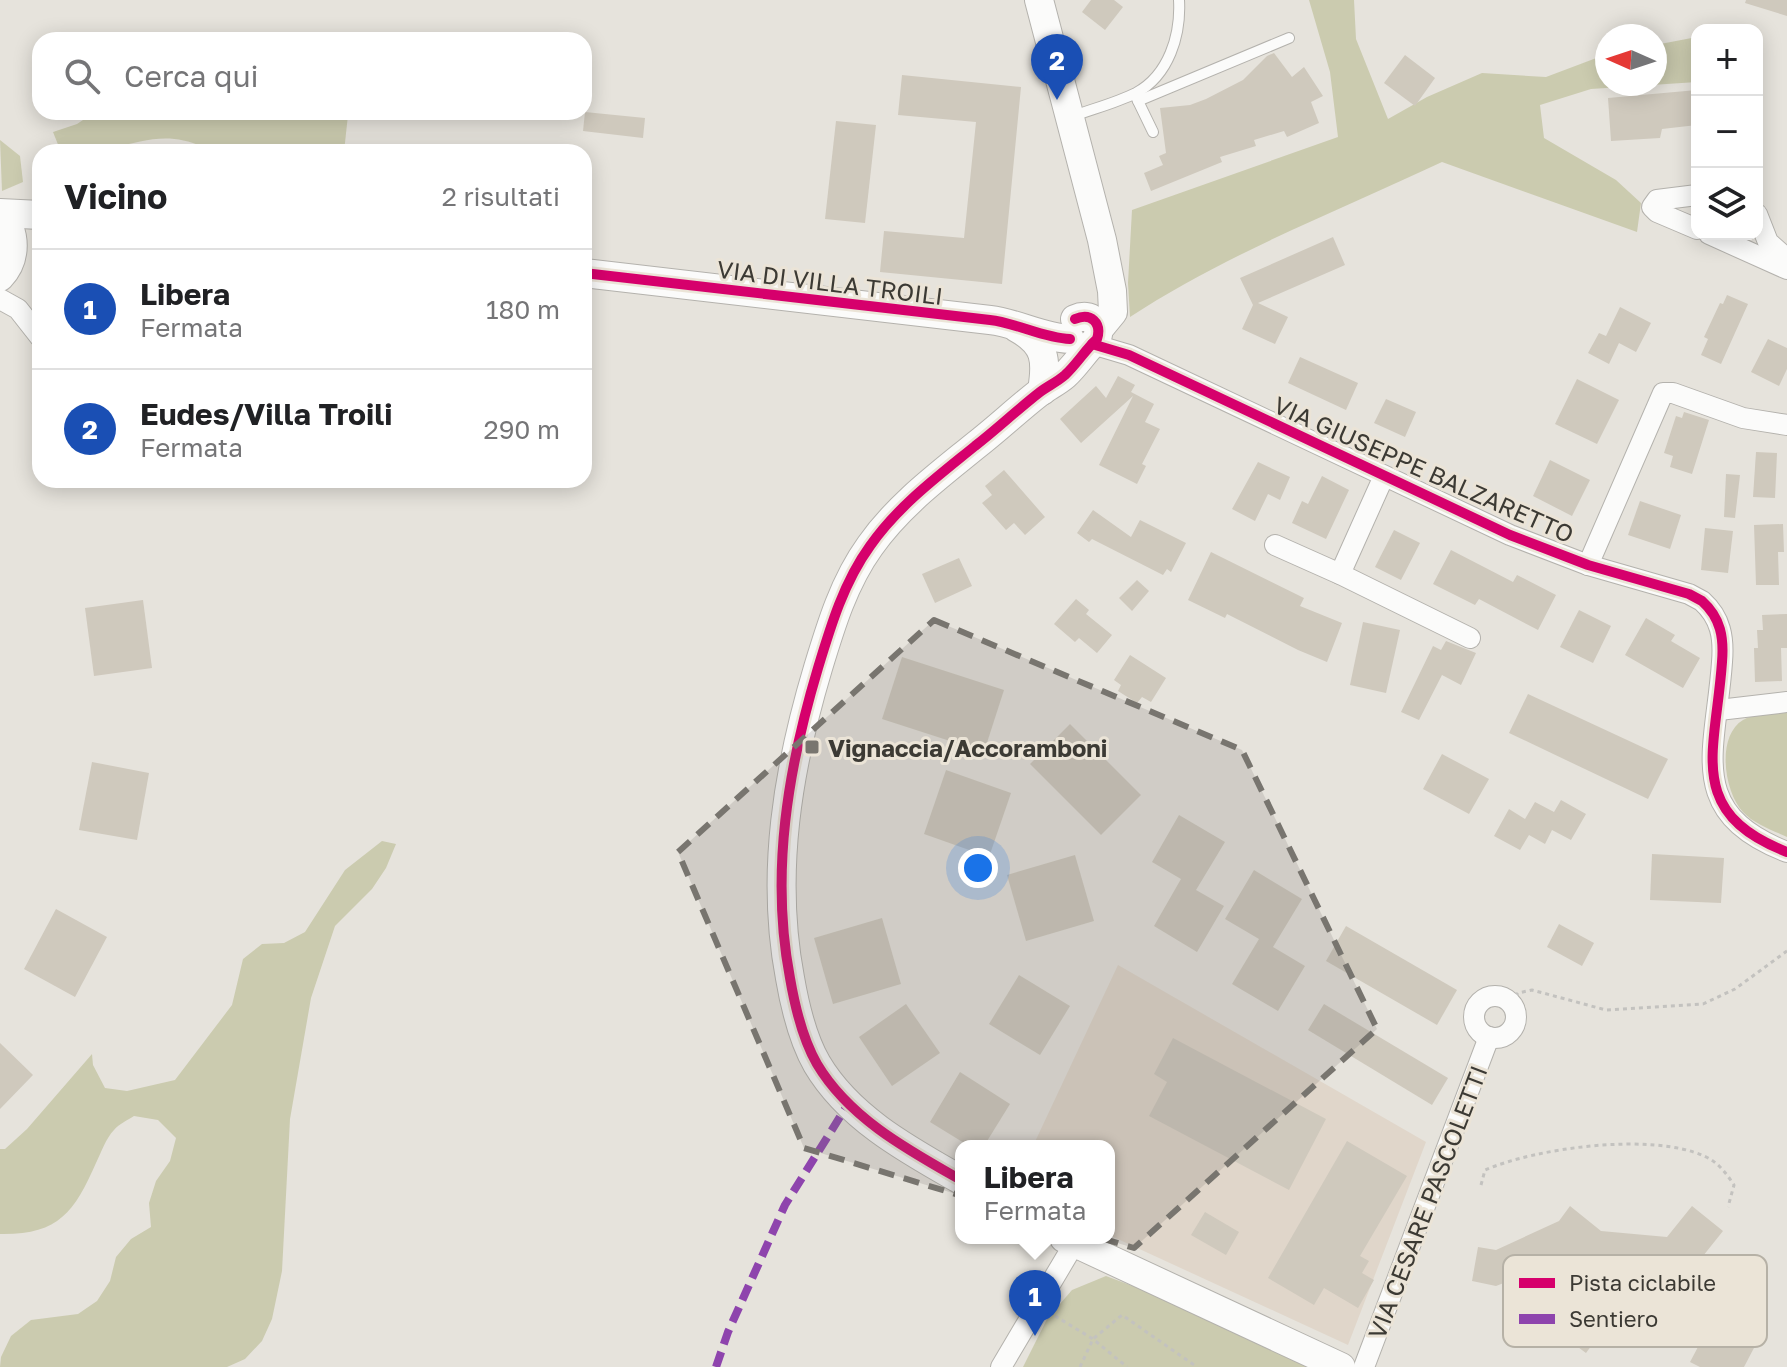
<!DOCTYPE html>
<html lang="it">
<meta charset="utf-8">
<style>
body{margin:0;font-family:"Golos Text",sans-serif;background:#f2f2f2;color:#202124}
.controls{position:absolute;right:24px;top:24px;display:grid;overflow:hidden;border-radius:16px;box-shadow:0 4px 20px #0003}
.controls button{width:72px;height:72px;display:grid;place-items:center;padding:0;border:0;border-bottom:2px solid #e0e0e0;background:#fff;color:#202124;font:40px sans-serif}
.compass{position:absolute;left:1595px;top:24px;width:72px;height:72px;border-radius:50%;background:#fff;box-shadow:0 4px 20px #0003;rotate:273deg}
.you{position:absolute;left:978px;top:868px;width:28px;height:28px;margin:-20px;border:6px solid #fff;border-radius:50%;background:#1a73e8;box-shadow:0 0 0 12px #1a73e833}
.badge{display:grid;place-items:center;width:52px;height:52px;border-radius:50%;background:#ea580c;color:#fff;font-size:26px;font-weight:700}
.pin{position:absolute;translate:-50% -66px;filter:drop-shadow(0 2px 4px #0008)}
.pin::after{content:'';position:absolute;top:42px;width:28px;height:24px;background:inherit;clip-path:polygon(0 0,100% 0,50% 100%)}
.popup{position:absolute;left:955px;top:1140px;width:160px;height:104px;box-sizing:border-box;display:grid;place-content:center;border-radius:16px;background:#fff;filter:drop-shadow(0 2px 6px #0005);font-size:26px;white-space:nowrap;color:#757577}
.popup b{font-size:30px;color:#202124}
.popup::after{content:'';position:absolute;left:50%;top:100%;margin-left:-16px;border:16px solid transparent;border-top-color:#fff}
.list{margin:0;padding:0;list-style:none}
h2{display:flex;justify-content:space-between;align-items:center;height:104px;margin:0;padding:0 32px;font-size:34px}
h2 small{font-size:26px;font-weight:400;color:#757577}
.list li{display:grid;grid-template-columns:52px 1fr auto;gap:24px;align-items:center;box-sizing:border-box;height:120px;padding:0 32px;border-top:2px solid #e0e0e0}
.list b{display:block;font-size:30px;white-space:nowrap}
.list p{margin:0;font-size:26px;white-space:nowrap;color:#757577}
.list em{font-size:26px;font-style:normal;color:#757577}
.icon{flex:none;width:44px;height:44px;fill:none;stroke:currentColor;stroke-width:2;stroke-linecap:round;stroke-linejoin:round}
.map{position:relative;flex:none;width:1787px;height:1367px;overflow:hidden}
.search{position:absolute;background:#fff;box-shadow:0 4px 20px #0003;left:32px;top:32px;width:560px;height:88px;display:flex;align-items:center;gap:20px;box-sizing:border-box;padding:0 28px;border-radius:24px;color:#757577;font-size:30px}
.panel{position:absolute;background:#fff;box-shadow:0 4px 20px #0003;left:32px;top:144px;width:560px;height:344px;border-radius:24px}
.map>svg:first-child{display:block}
.commercial{fill:#e0d6ca}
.green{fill:#cbcbaf}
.building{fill:#cfc9bd}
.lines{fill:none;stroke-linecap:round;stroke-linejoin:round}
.lane-casing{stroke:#b4b2ad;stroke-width:12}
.street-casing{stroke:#b4b2ad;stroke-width:22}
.secondary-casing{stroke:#b4b2ad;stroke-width:30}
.path{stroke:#c3c2bf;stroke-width:3;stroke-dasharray:4 4;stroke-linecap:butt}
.lane{stroke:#fbfbfa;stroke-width:10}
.street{stroke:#fbfbfa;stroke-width:20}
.secondary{stroke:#fbfbfa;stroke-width:28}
.quiet{stroke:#8e44ad;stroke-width:8;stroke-dasharray:16 8;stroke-linecap:butt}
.cycleway-casing{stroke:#ebe4d7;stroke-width:15}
.cycleway{stroke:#d6006c;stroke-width:10}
.marked{fill:#78756f;fill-opacity:0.2;stroke:#78756f;stroke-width:6;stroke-dasharray:16 10;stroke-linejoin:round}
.poi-dot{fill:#78756f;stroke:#ebe4d7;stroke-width:3}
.labels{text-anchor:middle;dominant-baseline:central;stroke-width:6;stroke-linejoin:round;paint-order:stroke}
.street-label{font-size:24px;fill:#3c3a34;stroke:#ebe4d7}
.poi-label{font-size:24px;font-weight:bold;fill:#3c3a34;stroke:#ebe4d7;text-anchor:start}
.key{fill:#ebe4d7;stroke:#b6b1a6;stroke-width:2}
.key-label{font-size:22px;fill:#3c3a34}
</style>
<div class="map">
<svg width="1787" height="1367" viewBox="0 0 1787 1367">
<rect width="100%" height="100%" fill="#e6e3dc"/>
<polygon class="commercial" points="1118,965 1426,1142 1348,1345 1109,1235 1109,1146 1033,1146"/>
<g class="green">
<path d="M1309 0H1354L1356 39 1388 119 1427 97 1482 73 1546 77 1607 54V84H1655V45L1697 37V82L1591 89 1540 105 1544 138 1616 180 1641 203 1637 232 1442 162C1338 211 1226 254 1130 317L1128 283 1132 210 1338 137 1330 72Z"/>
<path d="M95 112H343L348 115 344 152H202L203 147C169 132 147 140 112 148L110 152H61L53 132 77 124Z"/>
<polygon points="0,140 20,156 23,182 2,191"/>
<path d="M1787 712V837C1772 830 1754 824 1743 812 1724 792 1716 736 1743 720 1755 713 1774 714 1787 712Z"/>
<path d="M382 841 396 844 386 868 372 889 335 926 311 998 290 1119 282 1271 272 1319 262 1341 245 1359 227 1367H0L1 1357 11 1336 31 1320 78 1314 97 1301 110 1281 116 1257 131 1239 151 1227 149 1203 156 1181 170 1161 176 1138 158 1120 134 1116C128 1120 119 1124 114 1130 106 1138 101 1153 96 1163 74 1213 58 1235 0 1234V1149H5L27 1129 92 1054 93 1065 105 1088 127 1091 175 1080 232 1005 243 959 262 944 284 943 305 932 345 870Z"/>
<polygon points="1106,1276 1154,1294 1315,1367 1023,1367 1047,1319 1072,1290"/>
</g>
<g class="building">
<polygon points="1091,0 1114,0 1123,7 1105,30 1082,12"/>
<polygon points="1746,0 1787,0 1787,16 1745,3"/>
<polygon points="1274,53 1292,77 1304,67 1323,96 1311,102 1319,123 1287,137 1284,131 1254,140 1256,146 1220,157 1222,162 1151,191 1144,173 1163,165 1159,156 1166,153 1160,108 1190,105 1206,99 1243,80 1267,56"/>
<polygon points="1405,55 1435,78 1415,106 1384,83"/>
<polygon points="902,75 1021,87 1002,284 880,272 884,231 964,238 976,122 898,115"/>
<polygon points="1697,90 1697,125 1662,129 1660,138 1611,141 1608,98"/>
<polygon points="585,112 645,118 643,138 583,131"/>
<polygon points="836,121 876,125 865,223 825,219"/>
<polygon points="1333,237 1345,265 1258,303 1288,317 1275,344 1242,329 1253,305 1240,278"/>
<polygon points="1727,295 1748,304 1721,364 1701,355 1708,339 1704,337 1720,303 1723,304"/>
<polygon points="1620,307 1651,323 1636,352 1619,343 1609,364 1588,353 1599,333 1606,336"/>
<polygon points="1768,339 1787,348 1787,369 1779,386 1751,372"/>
<polygon points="1300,357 1358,383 1346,410 1288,383"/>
<polygon points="1118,376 1135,385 1131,392 1154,404 1145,422 1160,429 1142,464 1146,466 1137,484 1099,465 1133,396 1081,443 1060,419 1096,386 1106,398"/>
<polygon points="1577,379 1619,400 1597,444 1555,424"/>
<polygon points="1386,399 1416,412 1405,437 1374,423"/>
<polygon points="1684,412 1709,420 1692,474 1670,467 1673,456 1664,453 1676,416 1682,418"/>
<polygon points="1756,452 1777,453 1775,498 1753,497"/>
<polygon points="1550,460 1590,480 1572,516 1533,496"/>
<polygon points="1258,462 1290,477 1280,500 1268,494 1255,521 1232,509"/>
<polygon points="1004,470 1045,517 1025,535 1014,523 1006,530 982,503 992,495 985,486"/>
<polygon points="1726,474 1740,475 1735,518 1724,517"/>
<polygon points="1322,476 1349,490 1326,539 1292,523 1302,501 1308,504"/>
<polygon points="1640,501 1681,515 1670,549 1628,535"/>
<polygon points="1093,510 1131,537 1140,520 1186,543 1171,572 1167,569 1163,575 1092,539 1089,542 1077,533"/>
<polygon points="1783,524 1784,552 1778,552 1779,585 1756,585 1754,525"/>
<polygon points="1705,528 1733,531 1728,573 1701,570"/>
<polygon points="1394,530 1420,543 1401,580 1375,567"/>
<polygon points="1451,550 1513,582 1517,575 1556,595 1538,630 1479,599 1475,605 1433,584"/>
<polygon points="1211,552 1304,598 1300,606 1342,623 1327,662 1298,650 1227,614 1225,618 1188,600"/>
<polygon points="959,558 972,586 935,603 922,574"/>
<polygon points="1137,580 1149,591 1132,611 1119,598"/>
<polygon points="1076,599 1089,610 1086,614 1112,635 1097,653 1079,638 1075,642 1054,624"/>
<polygon points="143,600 152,668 94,676 85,608"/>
<polygon points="1579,610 1611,626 1593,663 1560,647"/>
<polygon points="1787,614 1787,648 1781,648 1782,681 1755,682 1754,648 1758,648 1757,630 1763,630 1762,615"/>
<polygon points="1646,618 1675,635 1671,641 1700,658 1683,688 1625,655"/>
<polygon points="1363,622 1400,630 1386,693 1350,685"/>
<polygon points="1446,641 1476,653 1461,685 1442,675 1419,720 1401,712 1433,646 1441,650"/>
<polygon points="1130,655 1166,678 1151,702 1142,697 1137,703 1118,691 1121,685 1114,680"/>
<polygon points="902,657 1004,690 984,752 882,719"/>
<polygon points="1528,694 1668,759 1648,799 1509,733"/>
<polygon points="1070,724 1141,795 1101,835 1030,764"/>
<polygon points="1442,754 1489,779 1469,814 1423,789"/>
<polygon points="92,762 149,773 137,840 79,830"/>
<polygon points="946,770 1011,793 989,857 924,834"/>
<polygon points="1561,800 1586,814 1571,840 1552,830 1545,844 1529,835 1520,850 1494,836 1509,809 1525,819 1535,802 1554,812"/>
<polygon points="1179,815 1225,842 1196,890 1224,906 1197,952 1154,926 1181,879 1152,862"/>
<polygon points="1652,854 1724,858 1721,903 1650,900"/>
<polygon points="1075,855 1094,921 1026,941 1007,875"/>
<polygon points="1254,870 1302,899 1273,947 1305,966 1278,1011 1232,984 1259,939 1225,919"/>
<polygon points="56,909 107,937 75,997 24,969"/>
<polygon points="882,918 901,984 833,1004 814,938"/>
<polygon points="1559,924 1594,943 1582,966 1547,947"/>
<polygon points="1346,926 1457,990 1437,1025 1326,961"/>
<polygon points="1019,975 1070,1006 1040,1055 989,1024"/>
<polygon points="906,1004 940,1053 892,1086 859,1037"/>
<polygon points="1324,1004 1448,1078 1432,1105 1308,1030"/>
<polygon points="1173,1038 1326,1119 1289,1190 1149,1116 1167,1082 1154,1074"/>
<polygon points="0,1043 33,1075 0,1109"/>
<polygon points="960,1072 1010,1104 984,1146 969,1146 930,1122"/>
<polygon points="1347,1141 1407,1176 1360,1256 1369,1261 1362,1273 1374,1280 1358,1308 1324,1288 1314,1305 1268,1278"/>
<polygon points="1570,1206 1601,1231 1667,1237 1692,1206 1723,1231 1703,1256 1715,1299 1680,1309 1672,1281 1604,1270 1592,1288 1619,1308 1586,1353 1544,1322 1570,1287 1560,1261 1496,1286 1472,1281 1478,1247 1496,1250 1559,1221"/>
<polygon points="1205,1212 1239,1232 1226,1255 1191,1235"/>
<polygon points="1723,1300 1767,1323 1744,1367 1700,1367 1690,1362"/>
</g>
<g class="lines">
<defs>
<g id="lane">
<polyline points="1135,94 1138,101 1289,38"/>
<polyline points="1138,101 1153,132"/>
<path d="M1071 117C1092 109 1116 103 1136 93 1169 75 1181 35 1179 0"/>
</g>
<g id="street">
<polyline points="1697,195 1657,200 1652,207 1657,212 1697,229"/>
<polyline points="1757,214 1768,242 1787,259"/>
<polyline points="1709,234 1787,269"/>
<polyline points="0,299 18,309 40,337"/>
<path d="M1092 344 1129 355 1510 535 1588 565 1689 594 1702 601C1721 618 1724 638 1722 662 1716 751 1684 812 1787 852"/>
<polyline points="1275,545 1340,574 1470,638"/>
<polyline points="1588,565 1663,393 1673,393 1743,418 1787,425"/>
<polyline points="1340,574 1384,476"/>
<polyline points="1719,710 1787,702"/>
<circle cx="1495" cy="1017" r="21"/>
<polyline points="1001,1367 1074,1244"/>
<polyline points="1364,1367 1489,1037"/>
</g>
<g id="secondary">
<polyline points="1039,0 1102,240 1112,291 1113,312 1099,329"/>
<polyline points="0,213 40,215"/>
<path d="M0 214C17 232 17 259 0 277"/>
<path d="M584 273 990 320C1017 323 1043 338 1070 339"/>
<path d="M1017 328C1046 344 1047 360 1042 391"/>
<path d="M961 1180C908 1150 849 1118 817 1064 802 1038 795 1007 790 978 770 873 788 768 818 668 831 625 844 582 870 546 898 506 937 477 975 446 997 429 1018 409 1040 392 1048 386 1057 382 1065 375 1077 364 1085 350 1097 339 1102 323 1091 312 1075 319"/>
<polyline points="1064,1238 1341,1367"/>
</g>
</defs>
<use href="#lane" class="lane-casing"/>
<use href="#street" class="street-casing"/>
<use href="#secondary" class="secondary-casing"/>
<g class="path">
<polyline points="1510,1002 1518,993 1532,990 1606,1010 1703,1004 1735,989 1787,951"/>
<path d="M1481 1185 1485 1170C1536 1148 1651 1132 1704 1156 1718 1162 1726 1173 1734 1185L1728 1207"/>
<polyline points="1055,1316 1093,1339 1127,1367"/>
<polyline points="1080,1367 1093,1339 1122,1315 1197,1367"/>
</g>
<use href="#lane" class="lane"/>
<use href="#street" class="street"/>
<use href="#secondary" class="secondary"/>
<polyline class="quiet" points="716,1367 728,1332 785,1205 848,1104"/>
<defs>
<g id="cycleway">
<path d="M584 273 990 320C1017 323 1043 338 1070 339"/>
<path d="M1092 344 1129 355 1510 535 1588 565 1689 594 1702 601C1721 618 1724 638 1722 662 1716 751 1684 812 1787 852"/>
<path d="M961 1180C908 1150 849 1118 817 1064 802 1038 795 1007 790 978 770 873 788 768 818 668 831 625 844 582 870 546 898 506 937 477 975 446 997 429 1018 409 1040 392 1048 386 1057 382 1065 375 1077 364 1085 350 1097 339 1102 323 1091 312 1075 319"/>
</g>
</defs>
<use href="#cycleway" class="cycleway-casing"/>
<use href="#cycleway" class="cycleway"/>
</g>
<path class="marked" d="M934 620 1242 750 1377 1029 1134 1248 804 1148 678 852Z"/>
<rect class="poi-dot" x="804" y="739" width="16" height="16" rx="4"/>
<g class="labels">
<g class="street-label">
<text transform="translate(830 282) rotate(7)">VIA DI VILLA TROILI</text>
<text transform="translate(1424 469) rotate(24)">VIA GIUSEPPE BALZARETTO</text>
<text transform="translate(1427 1202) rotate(-69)">VIA CESARE PASCOLETTI</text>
</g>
<g class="poi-label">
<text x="828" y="747">Vignaccia/Accoramboni</text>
</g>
</g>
<rect x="1503" y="1255" width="264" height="92" rx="12" class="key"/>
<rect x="1519" y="1278" width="36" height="10" fill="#d6006c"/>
<rect x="1519" y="1314" width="36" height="10" fill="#8e44ad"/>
<g class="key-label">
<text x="1569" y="1291">Pista ciclabile</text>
<text x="1569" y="1327">Sentiero</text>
</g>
</svg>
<div class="controls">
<button>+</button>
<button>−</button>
<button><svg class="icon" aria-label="layers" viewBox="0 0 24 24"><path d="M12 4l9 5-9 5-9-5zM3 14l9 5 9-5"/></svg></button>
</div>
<svg class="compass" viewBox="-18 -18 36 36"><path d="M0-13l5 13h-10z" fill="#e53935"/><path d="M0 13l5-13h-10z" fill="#757577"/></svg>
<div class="you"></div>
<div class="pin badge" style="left:1035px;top:1336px;background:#1a4fb4">1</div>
<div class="popup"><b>Libera</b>Fermata</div>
<div class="pin badge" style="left:1057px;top:100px;background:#1a4fb4">2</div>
<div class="search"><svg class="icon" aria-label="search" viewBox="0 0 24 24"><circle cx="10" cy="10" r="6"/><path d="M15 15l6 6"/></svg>Cerca qui</div>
<section class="panel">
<h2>Vicino<small>2 risultati</small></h2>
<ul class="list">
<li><span class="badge" style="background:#1a4fb4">1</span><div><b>Libera</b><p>Fermata</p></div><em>180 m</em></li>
<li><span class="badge" style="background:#1a4fb4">2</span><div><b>Eudes/Villa Troili</b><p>Fermata</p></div><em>290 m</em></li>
</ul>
</section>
</div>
